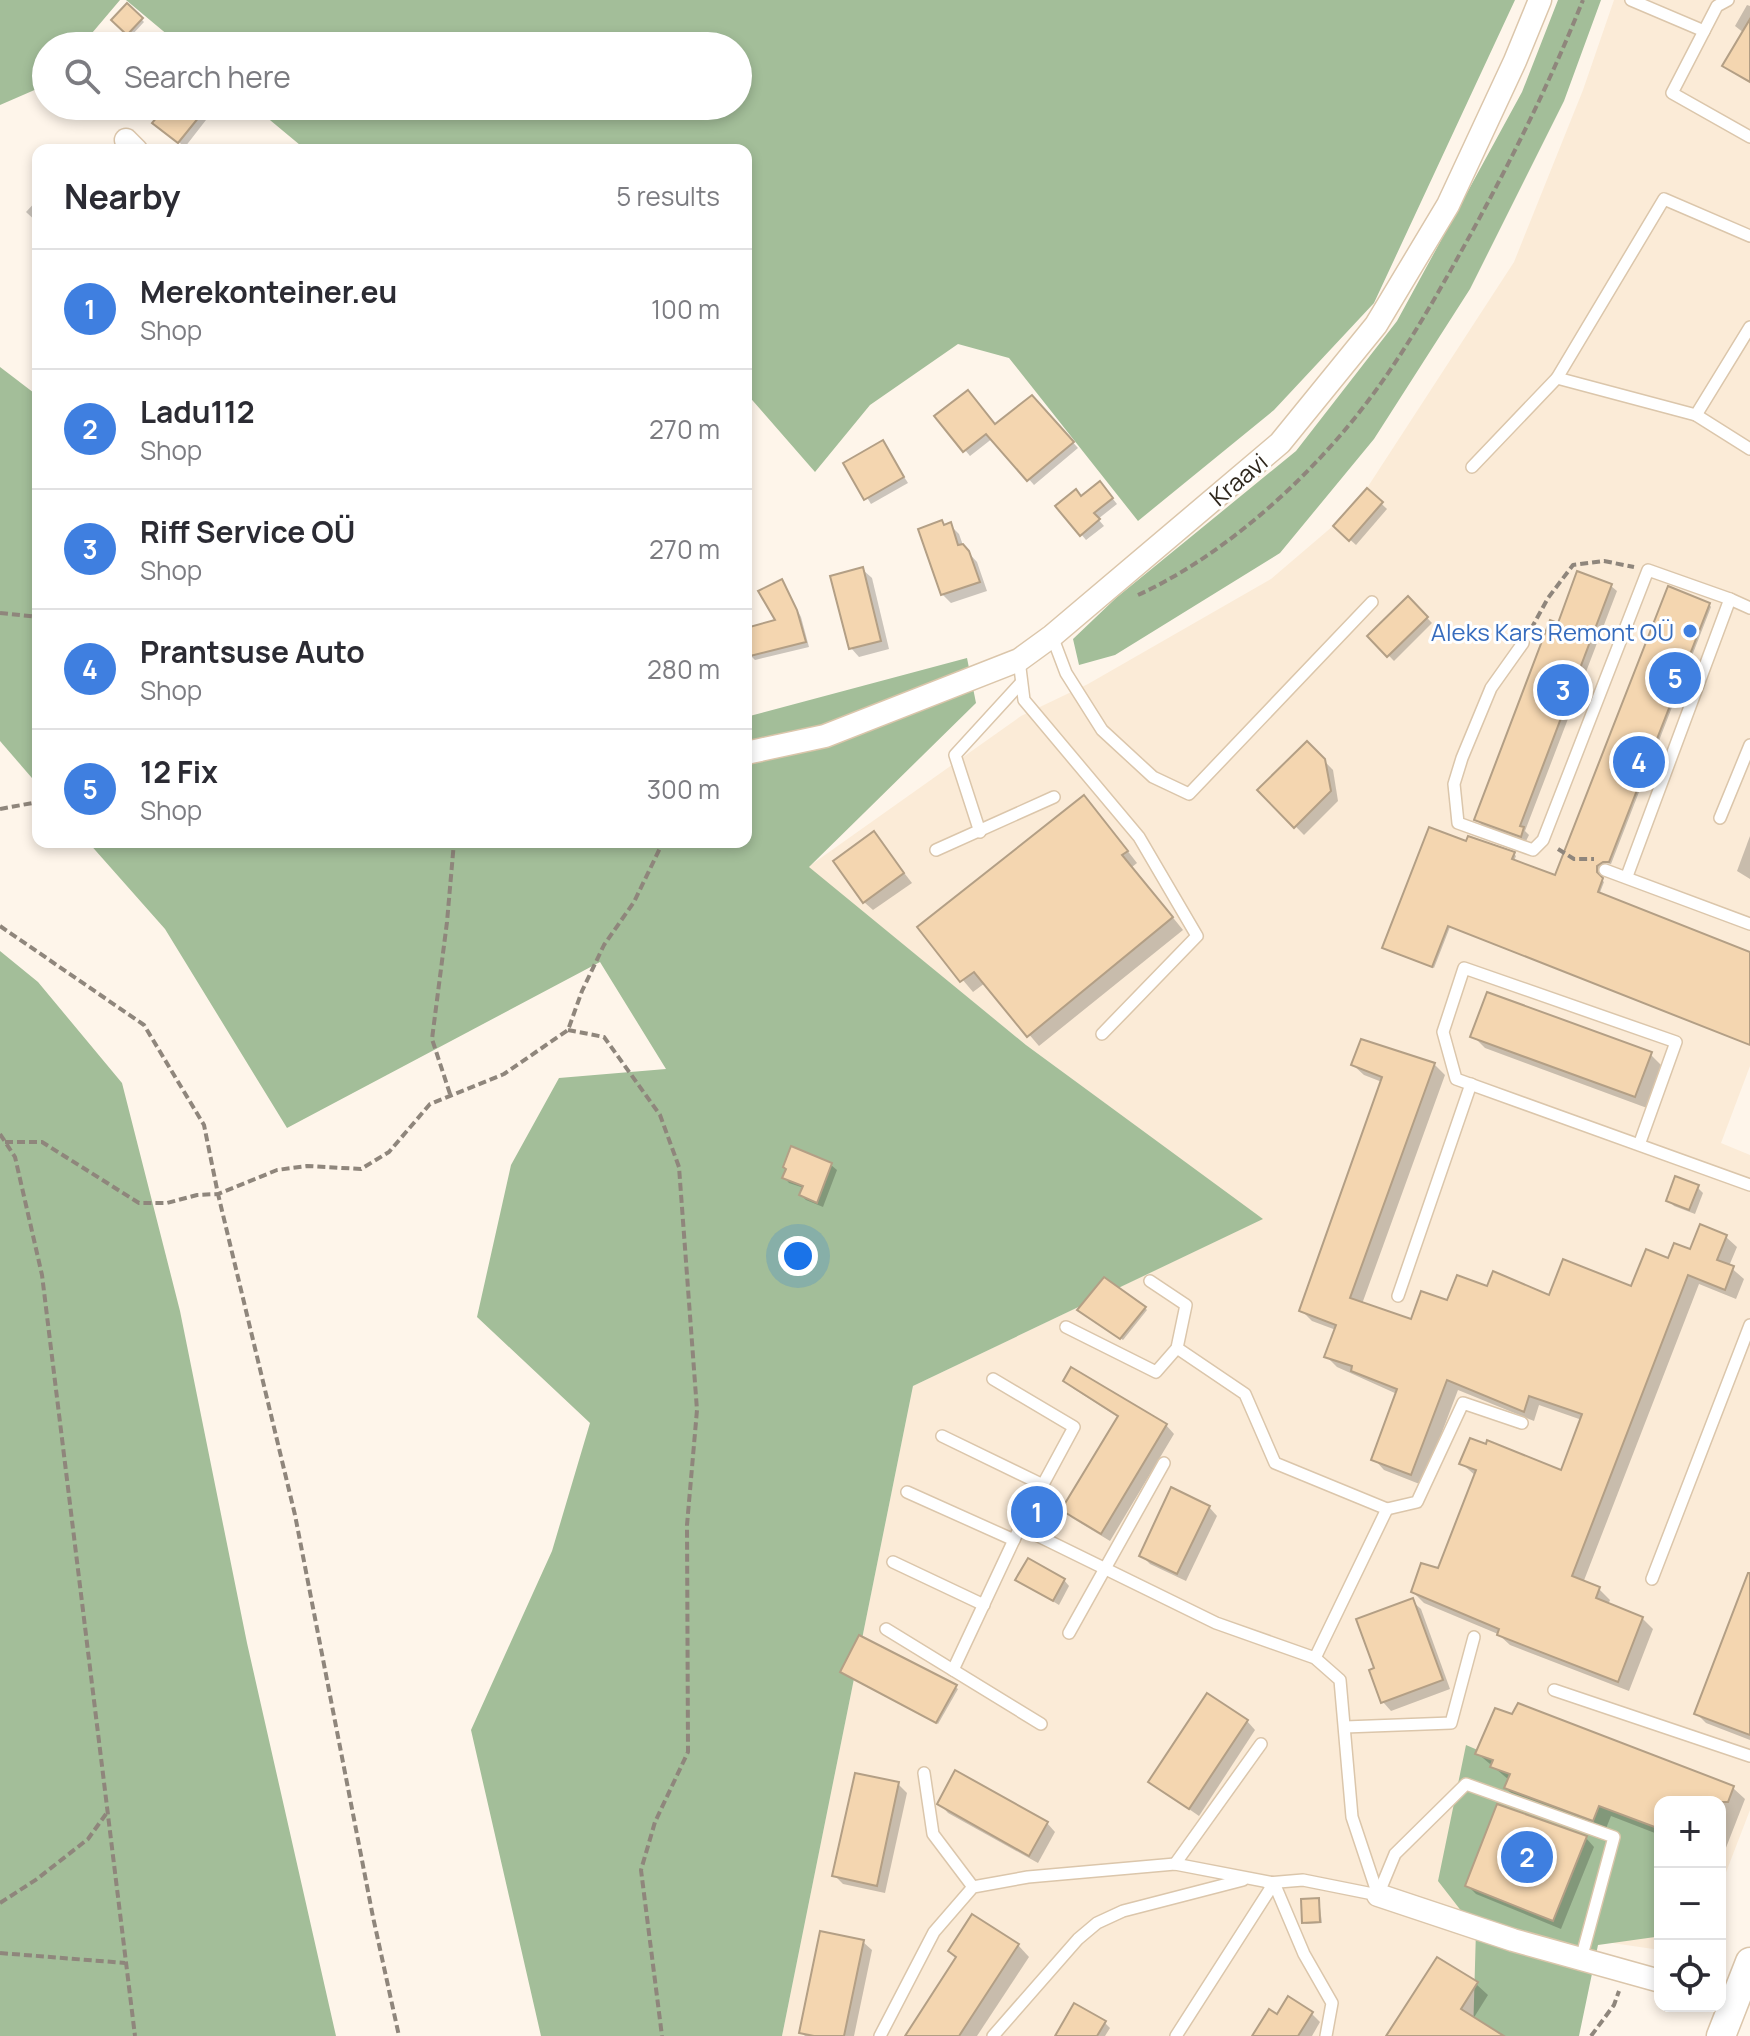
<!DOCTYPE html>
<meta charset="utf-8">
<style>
body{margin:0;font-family:Manrope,sans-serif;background:#f7f7f7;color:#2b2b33}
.controls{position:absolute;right:24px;bottom:24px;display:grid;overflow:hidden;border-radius:16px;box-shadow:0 4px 12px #0003}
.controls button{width:72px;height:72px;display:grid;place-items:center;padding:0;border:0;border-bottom:2px solid #e1e1e2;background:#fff;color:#2b2b33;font:40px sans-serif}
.you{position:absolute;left:798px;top:1256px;width:28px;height:28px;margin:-20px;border:6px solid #fff;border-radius:50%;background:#1a73e8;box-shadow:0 0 0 12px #1a73e833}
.badge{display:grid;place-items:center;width:52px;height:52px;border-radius:50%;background:#397661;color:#fff;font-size:26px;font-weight:700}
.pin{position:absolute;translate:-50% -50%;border:4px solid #fff;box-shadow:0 2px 8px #0006}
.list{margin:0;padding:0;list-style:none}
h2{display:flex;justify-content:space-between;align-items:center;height:104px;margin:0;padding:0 32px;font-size:34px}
h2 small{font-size:26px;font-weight:400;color:#7c7c81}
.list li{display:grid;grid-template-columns:52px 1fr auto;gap:24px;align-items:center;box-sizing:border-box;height:120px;padding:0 32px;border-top:2px solid #e1e1e2}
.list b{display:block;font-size:30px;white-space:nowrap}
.list p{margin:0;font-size:26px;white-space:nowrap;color:#7c7c81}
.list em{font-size:26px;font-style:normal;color:#7c7c81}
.icon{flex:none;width:44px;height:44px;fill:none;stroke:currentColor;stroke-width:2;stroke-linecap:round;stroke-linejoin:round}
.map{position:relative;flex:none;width:1750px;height:2036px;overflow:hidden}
.search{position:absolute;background:#fff;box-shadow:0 4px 12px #0003;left:32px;top:32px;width:720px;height:88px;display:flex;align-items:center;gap:20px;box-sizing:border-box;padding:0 28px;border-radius:44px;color:#7c7c81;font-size:30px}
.panel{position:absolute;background:#fff;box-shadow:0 4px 12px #0003;left:32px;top:144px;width:720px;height:704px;border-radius:16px}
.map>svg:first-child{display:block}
.built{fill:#fbebd7}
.forest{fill:#a3be99}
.shadow{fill:#0003}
.building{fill:#f4d6b0;stroke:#b39f85;stroke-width:2}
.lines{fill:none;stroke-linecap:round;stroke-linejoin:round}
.service-casing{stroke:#dbc6ab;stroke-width:14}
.minor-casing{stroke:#dbc6ab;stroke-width:25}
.tertiary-casing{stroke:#dbc6ab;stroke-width:31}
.path{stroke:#8f867c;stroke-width:4;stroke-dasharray:8 4;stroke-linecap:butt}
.service{stroke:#fff;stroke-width:11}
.minor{stroke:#fff;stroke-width:22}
.tertiary{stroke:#fff;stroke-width:28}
.shop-dot{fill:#3f7fe0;stroke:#fff;stroke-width:3}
.labels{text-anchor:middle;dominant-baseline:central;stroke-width:6;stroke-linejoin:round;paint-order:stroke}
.street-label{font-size:24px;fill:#2f271d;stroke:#fff}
.shop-label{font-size:24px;fill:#366cbe;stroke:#fff;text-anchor:end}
</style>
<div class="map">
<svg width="1750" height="2036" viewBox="0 0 1750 2036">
<rect width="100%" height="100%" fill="#fef5ea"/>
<polygon class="built" points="1614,0 1750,0 1750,1066 1721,1143 1750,1155 1750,1810 1720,1888 1720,1802 1660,1802 1660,1950 1544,1933 1498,2036 782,2036 913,1386 1262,1219 1026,1045 808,867 1021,716 1088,684 1271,579 1333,526 1367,488 1514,262 1583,90"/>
<g class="forest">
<polygon points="0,0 120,0 81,46 46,46 46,85 0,105"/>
<polygon points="126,0 1515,0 1374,303 1274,410 1138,521 1009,358 958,344 870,405 815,472 746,393 746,150 306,150 253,106 738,106 738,46 181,46"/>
<polygon points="1558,0 1601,0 1564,101 1470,289 1374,439 1280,553 1115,655 1079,665 1073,639 1116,598 1296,451 1397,321 1522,92"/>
<polygon points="0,367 38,396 38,785 0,741"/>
<polygon points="967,658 976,703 809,867 1026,1045 1263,1219 913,1386 782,2036 541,2036 471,1730 552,1551 590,1423 477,1317 511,1165 559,1078 666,1069 600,962 287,1128 165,929 88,842 746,842 746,717"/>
<polygon points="0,951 38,982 122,1083 180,1311 247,1643 336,2036 0,2036"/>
<polygon points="1466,1745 1660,1828 1660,1923 1655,1937 1598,1945 1579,2036 1473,2036 1476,1930 1438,1881"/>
</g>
<g class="shadow">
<polygon points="1747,5 1750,6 1750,82 1744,33 1735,26"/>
<polygon points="128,6 144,22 131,36 114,20"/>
<polygon points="168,106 201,106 197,111 206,120 185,147 161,128"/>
<polygon points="38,199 38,223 26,212"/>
<polygon points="1032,397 1078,448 1034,485 993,438 970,456 937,416 995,426"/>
<polygon points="882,442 908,483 871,504 846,463"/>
<polygon points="1105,489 1117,504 1098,519 1104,526 1086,540 1081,534 1081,498"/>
<polygon points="1367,490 1387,509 1356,545 1335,526"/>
<polygon points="942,523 945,526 950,525 959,534 964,548 977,562 987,591 951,603 942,594"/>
<polygon points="863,570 872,578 889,649 859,657 851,648"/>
<polygon points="782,581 801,617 809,647 755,660 750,655 746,630 778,621"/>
<polygon points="1611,586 1617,591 1525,831 1529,835 1526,841 1482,825 1476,819 1559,626"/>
<polygon points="1408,598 1432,623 1394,661 1370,636"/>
<polygon points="1709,604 1711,607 1611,864 1606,863 1599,869 1598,876 1604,882 1599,895 1750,954 1750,1045 1450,927 1434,968 1386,950 1384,948 1467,843 1514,854 1516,856 1514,861 1556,878"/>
<polygon points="1307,743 1333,770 1338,801 1304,835 1260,790"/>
<polygon points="1095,809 1137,863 1132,867 1183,930 1039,1046 985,983 973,992 919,928"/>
<polygon points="874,834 912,883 873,910 864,902"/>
<polygon points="1750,836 1750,879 1737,871"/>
<polygon points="1473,1036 1650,1054 1662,1066 1647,1108 1485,1048"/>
<polygon points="1434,1064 1445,1075 1362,1304 1412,1322 1448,1303 1489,1288 1550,1297 1633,1289 1669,1260 1726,1237 1737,1247 1729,1266 1744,1279 1736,1299 1699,1284 1583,1583 1599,1589 1610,1600 1608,1605 1642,1618 1653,1629 1629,1691 1510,1645 1498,1634 1424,1603 1413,1592 1439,1571 1476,1476 1462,1464 1562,1472 1582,1420 1539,1405 1534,1421 1458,1390 1422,1485 1384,1470 1374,1459 1397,1394 1337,1367 1326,1356 1336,1330 1312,1321 1301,1310 1382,1082 1364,1075 1353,1065"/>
<polygon points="831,1165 837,1170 823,1207 806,1200 801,1195 804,1188 789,1183 784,1177"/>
<polygon points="1697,1187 1703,1193 1695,1214 1674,1206 1668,1200"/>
<polygon points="1145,1308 1147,1310 1123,1340 1082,1312"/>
<polygon points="1065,1380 1166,1425 1174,1434 1110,1541 1072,1518 1064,1510 1119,1418 1074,1389"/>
<polygon points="1209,1507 1217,1516 1186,1581 1150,1564 1141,1555"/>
<polygon points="1750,1576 1750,1740 1706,1723 1696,1713"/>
<polygon points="1018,1580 1064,1580 1069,1586 1059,1605"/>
<polygon points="1412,1601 1421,1609 1450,1689 1391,1711 1383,1702 1377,1669"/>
<polygon points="845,1673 955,1687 958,1689 938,1724"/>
<polygon points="1247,1721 1255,1730 1199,1816 1150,1782"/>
<polygon points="1477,1753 1733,1788 1745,1799 1722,1858 1720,1858 1720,1802 1660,1802 1660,1835 1611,1816 1605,1831 1518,1800 1506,1788 1509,1780"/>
<polygon points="898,1784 907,1793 885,1893 843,1884 834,1875"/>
<polygon points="940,1804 1047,1823 1055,1832 1038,1863 948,1813"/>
<polygon points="1586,1838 1594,1847 1561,1929 1476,1894 1467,1885"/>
<polygon points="1319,1900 1322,1923 1306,1924 1304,1922"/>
<polygon points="863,1942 872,1950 854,2036 805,2036 801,2032"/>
<polygon points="1018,1945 1029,1957 977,2036 907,2036"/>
<polygon points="1476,1984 1488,1995 1473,2019 1496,2036 1389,2036"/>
<polygon points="1312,2014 1320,2022 1312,2036 1254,2036 1277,2017"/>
<polygon points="1104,2022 1110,2028 1105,2036 1057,2036"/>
</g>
<g class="building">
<polygon points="127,3 143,18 127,35 111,20"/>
<polygon points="1750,19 1750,82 1722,66"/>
<polygon points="166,106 208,106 178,143 152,123"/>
<polygon points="968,390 995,424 1032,395 1074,442 1027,481 986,434 963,452 934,416"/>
<polygon points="883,440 904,477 864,500 843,463"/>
<polygon points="1100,481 1113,498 1094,513 1100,519 1080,536 1055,506 1076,489 1081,496"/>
<polygon points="1367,488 1383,502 1349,541 1333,526"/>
<polygon points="942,520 944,525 951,522 958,545 963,544 969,551 980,582 941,595 918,529"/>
<polygon points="863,567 881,641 849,649 830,576"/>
<polygon points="1577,571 1612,584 1520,826 1524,827 1521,837 1474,820 1550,620 1558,623"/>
<polygon points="782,579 797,610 806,642 746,657 746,628 775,620 758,591"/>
<polygon points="1668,586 1710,603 1609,862 1603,862 1597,866 1597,872 1603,878 1598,892 1750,952 1750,1045 1448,926 1432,967 1382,948 1429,827 1466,841 1468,836 1515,852 1512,859 1555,875"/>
<polygon points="1408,596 1428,617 1387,657 1367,636"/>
<polygon points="1307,741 1325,759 1331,791 1294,828 1257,790"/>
<polygon points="1084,795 1128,851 1122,855 1173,917 1027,1037 974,972 960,982 917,927"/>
<polygon points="874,831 904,873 863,903 833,861"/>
<polygon points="1487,992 1652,1052 1635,1097 1470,1037"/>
<polygon points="1361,1039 1435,1063 1350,1298 1411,1319 1421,1291 1447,1300 1457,1275 1487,1286 1493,1271 1549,1295 1563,1259 1631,1286 1646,1249 1668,1258 1674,1243 1690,1249 1700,1224 1727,1235 1717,1260 1734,1266 1725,1290 1688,1275 1572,1576 1600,1587 1596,1598 1643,1617 1618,1682 1497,1635 1499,1629 1411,1592 1421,1563 1438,1568 1476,1470 1459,1464 1470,1438 1486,1444 1487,1440 1561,1470 1582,1414 1529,1396 1524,1412 1447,1380 1411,1475 1371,1460 1397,1389 1351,1371 1352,1366 1324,1357 1336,1325 1299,1311 1382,1077 1351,1065"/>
<polygon points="791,1146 832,1163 817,1203 799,1195 803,1186 782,1178 786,1169 783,1167"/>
<polygon points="1675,1176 1699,1185 1689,1210 1666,1201"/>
<polygon points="1104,1277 1146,1307 1120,1339 1077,1310"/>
<polygon points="1071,1367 1167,1424 1101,1534 1061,1510 1118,1416 1063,1381"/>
<polygon points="1171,1487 1210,1506 1177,1574 1139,1556"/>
<polygon points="1028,1558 1065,1579 1053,1601 1015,1580"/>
<polygon points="1748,1573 1750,1573 1750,1735 1694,1714"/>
<polygon points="1413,1598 1443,1680 1381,1703 1369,1670 1374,1668 1356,1619"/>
<polygon points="859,1635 957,1685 936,1723 840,1672"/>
<polygon points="1207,1693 1248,1720 1189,1809 1148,1782"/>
<polygon points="1518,1703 1734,1786 1728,1802 1660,1802 1660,1829 1599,1806 1593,1821 1504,1788 1510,1774 1490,1767 1493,1760 1475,1754 1495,1708 1512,1714"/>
<polygon points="955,1770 1048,1822 1029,1856 937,1804"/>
<polygon points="855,1773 899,1782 877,1886 832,1876"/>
<polygon points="1497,1804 1587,1836 1553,1921 1465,1886"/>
<polygon points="1319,1898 1320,1922 1302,1923 1301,1899"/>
<polygon points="972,1914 1019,1944 959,2036 905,2036 956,1957 948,1951"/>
<polygon points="820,1931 864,1940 844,2036 814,2036 799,2033"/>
<polygon points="1437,1957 1478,1982 1461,2009 1504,2036 1386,2036"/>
<polygon points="1288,1996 1313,2012 1298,2036 1252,2036 1269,2009 1277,2014"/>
<polygon points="1074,2003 1106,2021 1097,2036 1055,2036"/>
</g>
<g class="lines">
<defs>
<g id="service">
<polyline points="1631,0 1704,31"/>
<polyline points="1728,0 1717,6 1672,93 1750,137"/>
<polyline points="1557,378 1696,415 1750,327"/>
<polyline points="1696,415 1750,449"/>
<polyline points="1472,467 1557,378 1664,199 1750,236"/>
<polyline points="1052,636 1066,673 1102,730 1153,777 1189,794 1372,602"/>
<polyline points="1523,643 1491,688 1462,758 1454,784 1458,823 1533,850 1543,840 1648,570 1730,599"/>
<polyline points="1019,660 1024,700 1139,837 1197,936 1102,1034"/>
<polyline points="1720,818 1750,745"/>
<polyline points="980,832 955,755 1020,684"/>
<polyline points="936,850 1054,797"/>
<polyline points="1605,870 1750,924"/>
<polyline points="1627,876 1730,599 1750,608"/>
<polyline points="1639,1145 1676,1042 1464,968 1443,1032 1456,1079 1750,1185"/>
<polyline points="1398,1296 1471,1084"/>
<polyline points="1066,1327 1156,1372 1177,1348 1186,1305 1150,1281"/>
<polyline points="1177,1348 1245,1394 1275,1463 1387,1509 1315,1658"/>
<polyline points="942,1436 1043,1485"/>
<polyline points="907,1492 1014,1540"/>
<polyline points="1387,1509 1417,1502 1463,1403 1522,1423"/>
<polyline points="1020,1527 1216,1623 1315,1658 1340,1680 1352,1817 1378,1895"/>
<polyline points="893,1562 984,1605"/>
<polyline points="1652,1579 1750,1325"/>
<polyline points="886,1629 1041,1724"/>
<polyline points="1069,1633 1164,1463"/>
<polyline points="953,1670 1020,1527 1074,1427 993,1379"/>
<polyline points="1554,1690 1750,1756"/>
<polyline points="1345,1727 1451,1723 1474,1637"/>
<polyline points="924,1773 933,1834 973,1887"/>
<polyline points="1175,1864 1261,1744"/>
<polyline points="1268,1883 1303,1880 1378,1895"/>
<polyline points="1274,1883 1304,1954 1332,2003 1326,2036"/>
<polyline points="1378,1895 1395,1854 1466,1784 1614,1837 1581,1959"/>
<polyline points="880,2036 934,1932 973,1887 1028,1877 1175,1864 1274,1883"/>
<polyline points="993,2036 1078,1939 1097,1923 1123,1911 1243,1880"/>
<polyline points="1176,2036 1274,1883"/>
</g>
<g id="minor">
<polyline points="126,140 136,150"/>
<polyline points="746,753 825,736 1019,660 1052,636 1280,443 1376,325 1448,205 1515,61 1540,0"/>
<polyline points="1378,1895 1513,1940 1660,1981"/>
</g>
<polyline id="tertiary" points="1721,2036 1750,1962"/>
</defs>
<use href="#service" class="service-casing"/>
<use href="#minor" class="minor-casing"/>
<use href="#tertiary" class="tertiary-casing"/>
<g class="path">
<path d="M1138 595C1225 555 1310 478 1368 401 1408 348 1441 288 1473 230 1514 155 1551 80 1583 0"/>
<polyline points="0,613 38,617"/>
<polyline points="1531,629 1548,598 1573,565 1604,561 1634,567"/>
<polyline points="0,809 38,802"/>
<polyline points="1558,849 1574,859 1594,859"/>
<polyline points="0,926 144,1025 204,1125 218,1194 295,1515 373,1917 399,2036"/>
<polyline points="568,1030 604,1037 660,1115 679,1167 697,1410 687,1525 688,1752 655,1822 641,1870 662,2036"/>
<polyline points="450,1094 432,1039 447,922 454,842"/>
<polyline points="0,1134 15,1157 42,1275 135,2036"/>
<polyline points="5,1142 42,1142 139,1203 167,1203 197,1195 218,1194 277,1170 307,1166 361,1169 389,1152 430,1104 504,1074 568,1030 582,991 604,945 634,902 663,842"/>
<polyline points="0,1903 37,1879 88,1839 106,1814"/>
<polyline points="0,1953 125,1963"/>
<polyline points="1591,2036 1614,2005 1619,1991"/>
</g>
<use href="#service" class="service"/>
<use href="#minor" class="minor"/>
<use href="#tertiary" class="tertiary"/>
</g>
<circle class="shop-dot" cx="1690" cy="631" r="8"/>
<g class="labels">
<g class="street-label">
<text transform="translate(1238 479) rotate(-40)">Kraavi</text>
</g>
<g class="shop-label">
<text x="1674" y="631">Aleks Kars Remont OÜ</text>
</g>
</g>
</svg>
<div class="controls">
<button>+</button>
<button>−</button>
<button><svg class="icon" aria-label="locate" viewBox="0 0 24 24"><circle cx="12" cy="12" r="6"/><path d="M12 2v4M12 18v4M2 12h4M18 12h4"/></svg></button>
</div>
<div class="you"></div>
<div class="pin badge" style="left:1037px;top:1512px;background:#3f7fe0">1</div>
<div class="pin badge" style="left:1527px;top:1857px;background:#3f7fe0">2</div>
<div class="pin badge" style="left:1563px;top:690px;background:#3f7fe0">3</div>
<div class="pin badge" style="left:1639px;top:762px;background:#3f7fe0">4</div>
<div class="pin badge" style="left:1675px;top:678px;background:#3f7fe0">5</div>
<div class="search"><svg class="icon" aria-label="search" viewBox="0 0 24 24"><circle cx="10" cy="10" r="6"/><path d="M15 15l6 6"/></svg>Search here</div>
<section class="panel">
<h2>Nearby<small>5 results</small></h2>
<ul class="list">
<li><span class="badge" style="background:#3f7fe0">1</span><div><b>Merekonteiner.eu</b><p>Shop</p></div><em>100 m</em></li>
<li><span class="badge" style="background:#3f7fe0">2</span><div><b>Ladu112</b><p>Shop</p></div><em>270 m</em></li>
<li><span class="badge" style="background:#3f7fe0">3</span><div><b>Riff Service OÜ</b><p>Shop</p></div><em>270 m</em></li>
<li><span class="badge" style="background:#3f7fe0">4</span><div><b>Prantsuse Auto</b><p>Shop</p></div><em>280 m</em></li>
<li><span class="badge" style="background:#3f7fe0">5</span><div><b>12 Fix</b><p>Shop</p></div><em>300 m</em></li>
</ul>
</section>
</div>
